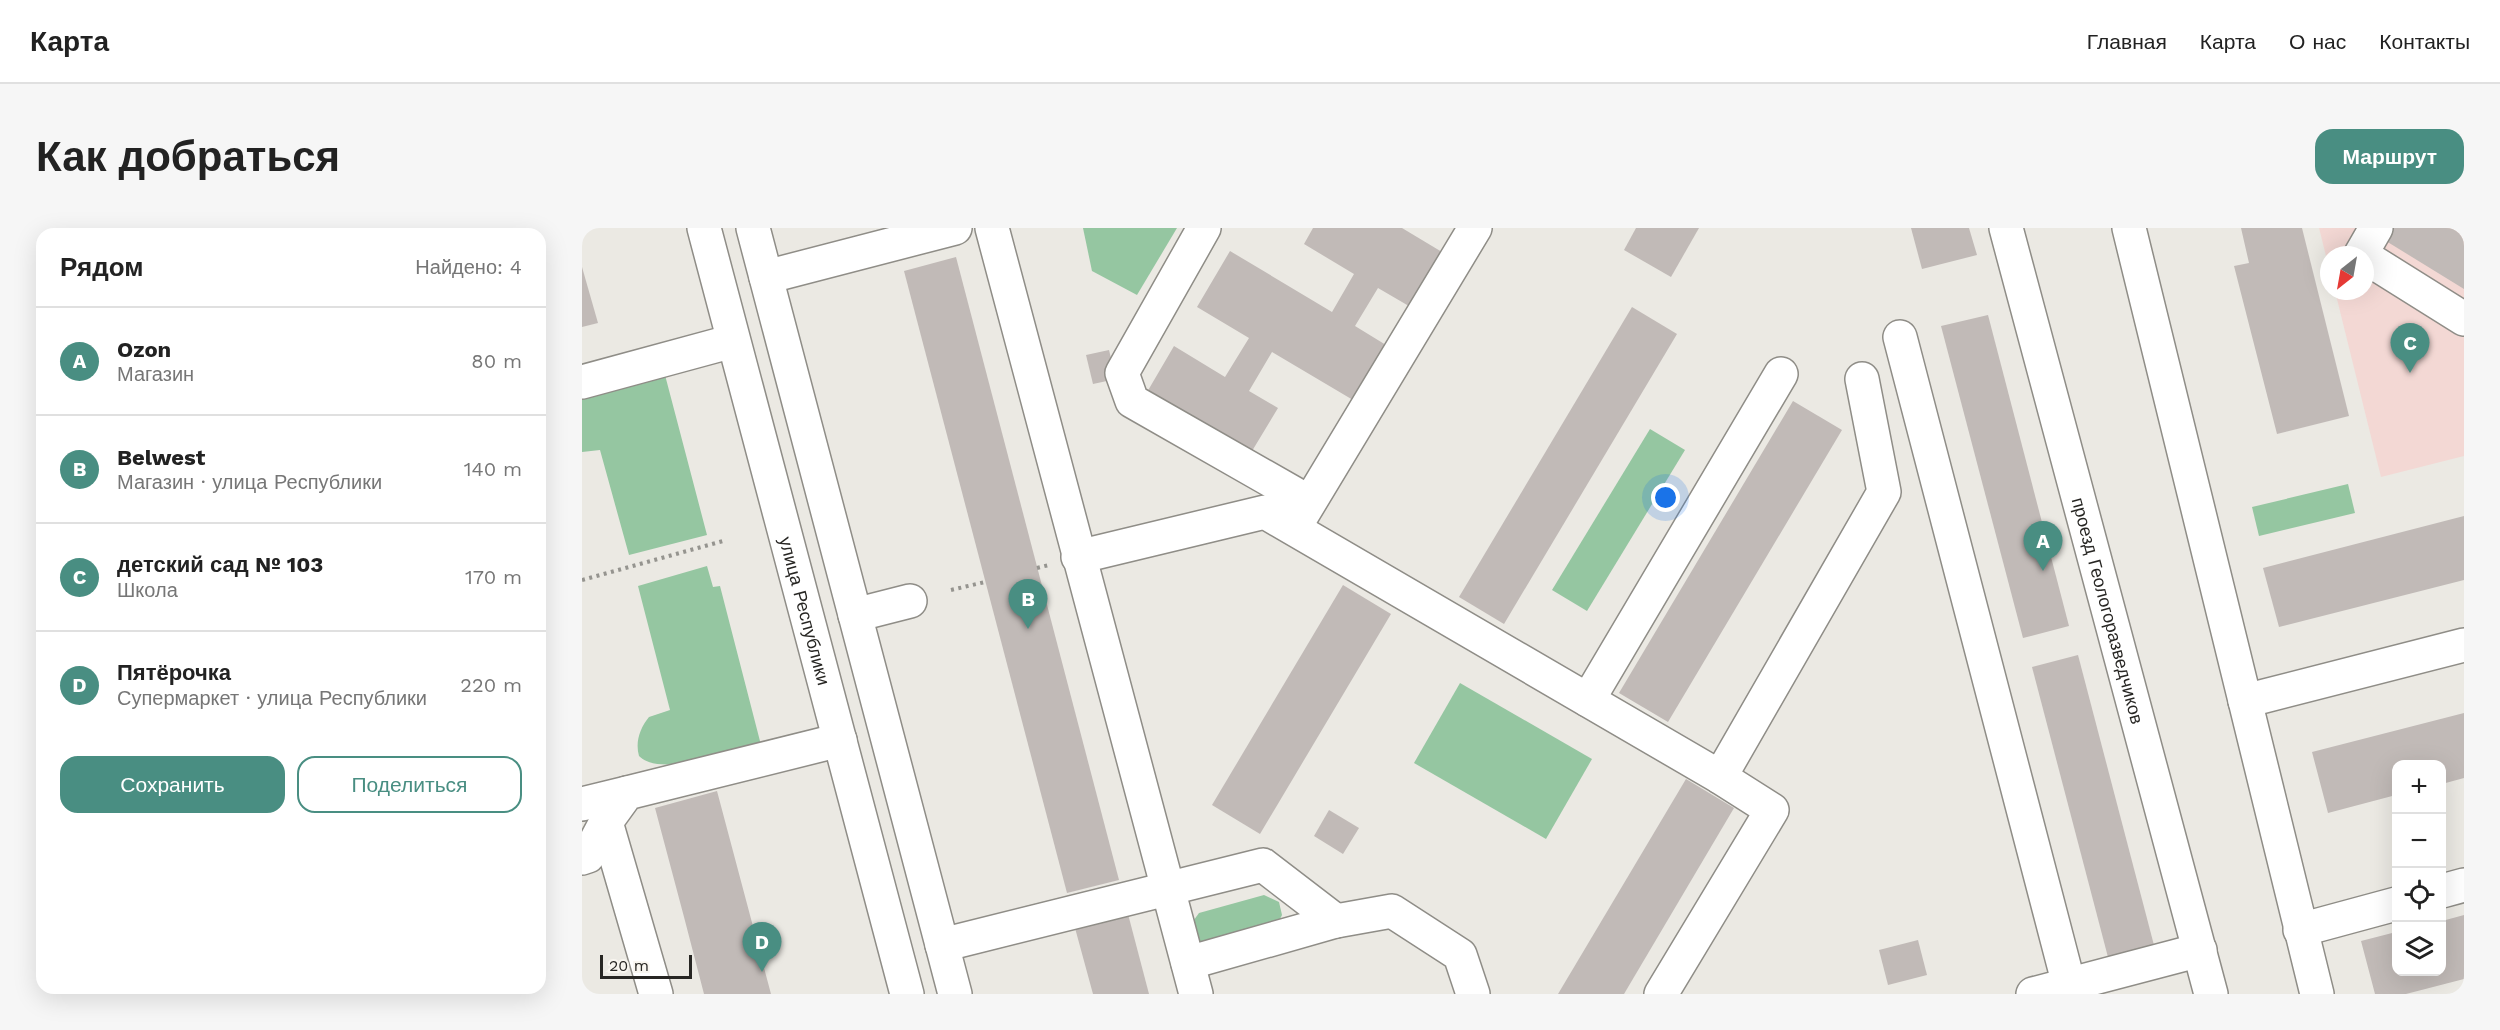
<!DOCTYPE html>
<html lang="ru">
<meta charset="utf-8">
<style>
body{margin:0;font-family:"Work Sans",sans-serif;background:#f6f6f6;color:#222}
.controls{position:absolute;right:18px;bottom:18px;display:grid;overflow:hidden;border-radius:12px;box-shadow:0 6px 24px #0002}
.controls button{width:54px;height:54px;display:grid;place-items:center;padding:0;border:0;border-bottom:2px solid #e0e0e0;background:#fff;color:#222;font:30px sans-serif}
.compass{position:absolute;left:1738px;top:18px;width:54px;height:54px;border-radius:50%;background:#fff;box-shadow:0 6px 24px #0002;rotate:211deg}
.scale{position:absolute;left:18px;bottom:15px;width:92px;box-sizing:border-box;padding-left:6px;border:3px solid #272623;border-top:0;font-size:16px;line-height:21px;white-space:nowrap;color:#272623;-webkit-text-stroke:4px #f9f6f0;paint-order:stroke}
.you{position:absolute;left:1084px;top:270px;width:21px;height:21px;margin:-15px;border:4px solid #fff;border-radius:50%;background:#1a73e8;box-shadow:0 0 0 9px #1a73e833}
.badge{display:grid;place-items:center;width:39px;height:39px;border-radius:50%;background:#498e82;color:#fff;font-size:20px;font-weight:700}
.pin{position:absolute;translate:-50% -50px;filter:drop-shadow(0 2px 3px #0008)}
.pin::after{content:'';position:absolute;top:32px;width:21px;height:18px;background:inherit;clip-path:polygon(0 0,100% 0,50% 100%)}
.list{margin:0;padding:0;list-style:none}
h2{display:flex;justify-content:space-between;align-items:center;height:78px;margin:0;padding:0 24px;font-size:26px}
h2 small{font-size:20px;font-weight:400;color:#767676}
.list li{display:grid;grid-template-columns:39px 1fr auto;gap:18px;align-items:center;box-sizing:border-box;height:108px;padding:0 24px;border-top:2px solid #e0e0e0}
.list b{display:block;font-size:22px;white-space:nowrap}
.list p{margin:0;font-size:20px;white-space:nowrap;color:#767676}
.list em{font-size:20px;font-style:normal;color:#767676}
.actions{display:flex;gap:12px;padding:18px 24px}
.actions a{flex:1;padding:14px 0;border:2px solid #498e82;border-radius:18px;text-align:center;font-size:21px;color:#498e82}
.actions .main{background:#498e82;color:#fff}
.icon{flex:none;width:33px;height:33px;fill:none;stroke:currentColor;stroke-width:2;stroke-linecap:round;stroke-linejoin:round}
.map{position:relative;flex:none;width:1882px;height:766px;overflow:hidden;border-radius:18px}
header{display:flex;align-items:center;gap:36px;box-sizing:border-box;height:84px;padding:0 30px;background:#fff;border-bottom:2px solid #e0e0e0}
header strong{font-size:28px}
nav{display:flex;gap:33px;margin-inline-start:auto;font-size:21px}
.intro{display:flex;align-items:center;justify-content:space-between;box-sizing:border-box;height:144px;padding:0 36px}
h1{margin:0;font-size:42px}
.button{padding:15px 27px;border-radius:18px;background:#498e82;color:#fff;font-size:21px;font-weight:700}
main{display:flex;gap:36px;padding:0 36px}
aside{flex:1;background:#fff;border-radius:18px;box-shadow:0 6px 24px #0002}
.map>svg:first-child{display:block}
.education{fill:#f3d8d4}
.green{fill:#95c6a1}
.building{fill:#c1bab7}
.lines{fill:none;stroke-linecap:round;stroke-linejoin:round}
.minor-casing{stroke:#8f8d87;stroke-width:36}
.major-casing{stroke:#8f8d87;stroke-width:36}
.path{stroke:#95948f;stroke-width:4;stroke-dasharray:3 4.5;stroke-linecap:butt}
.minor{stroke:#fff;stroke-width:33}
.major{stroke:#fff;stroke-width:33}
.labels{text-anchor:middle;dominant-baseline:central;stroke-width:6;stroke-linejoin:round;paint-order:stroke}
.street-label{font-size:18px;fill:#272623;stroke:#f9f6f0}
</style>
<header>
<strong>Карта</strong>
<nav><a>Главная</a><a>Карта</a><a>О нас</a><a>Контакты</a></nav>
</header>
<div class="intro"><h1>Как добраться</h1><a class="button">Маршрут</a></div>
<main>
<aside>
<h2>Рядом<small>Найдено: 4</small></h2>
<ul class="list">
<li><span class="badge">A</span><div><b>Ozon</b><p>Магазин</p></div><em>80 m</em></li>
<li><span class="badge">B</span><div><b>Belwest</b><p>Магазин · улица Республики</p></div><em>140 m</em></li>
<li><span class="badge">C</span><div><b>детский сад № 103</b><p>Школа</p></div><em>170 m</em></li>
<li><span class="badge">D</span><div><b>Пятёрочка</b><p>Супермаркет · улица Республики</p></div><em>220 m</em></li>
</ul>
<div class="actions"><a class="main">Сохранить</a><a>Поделиться</a></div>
</aside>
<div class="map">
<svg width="1882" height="766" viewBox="0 0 1882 766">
<rect width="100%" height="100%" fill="#ebe9e3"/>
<polygon class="education" points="1737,0 1882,0 1882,228 1799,249 1753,63 1783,63 1783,27 1747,27 1747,40"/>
<g class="green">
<polygon points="501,0 595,0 555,67 510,43"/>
<polygon points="83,147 125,307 47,327 18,222 0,224 0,170"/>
<polygon points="1068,201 1103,222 1005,383 970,362"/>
<polygon points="1766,256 1773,285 1677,308 1670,279"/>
<path d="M125 338 131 359 138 358 179 517C152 523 78 550 57 528 53 514 58 500 67 489L88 482 56 358Z"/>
<polygon points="878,455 1010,531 964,611 832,535"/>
<polygon points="682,667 697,674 700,687 694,699 626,717 614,711 609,696 617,685"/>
</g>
<g class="building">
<polygon points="731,0 820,0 865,27 832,81 796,60 773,98 804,117 771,172 690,124 667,163 696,180 664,233 561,171 592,118 643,149 667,110 615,79 648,23 750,84 772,46 722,16"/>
<polygon points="1054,0 1117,0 1089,49 1042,22"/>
<polygon points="1329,0 1387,0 1395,27 1340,41"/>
<polygon points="1659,0 1720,0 1767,188 1695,206 1652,38 1667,35"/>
<polygon points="1811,0 1882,0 1882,61 1804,13"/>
<polygon points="374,29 537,652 485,665 322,43"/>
<polygon points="0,39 16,95 0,99"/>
<polygon points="1050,79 1095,106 922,396 877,369"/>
<polygon points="1406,87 1487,398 1441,410 1359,98"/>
<polygon points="527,122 534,151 511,156 504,127"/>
<polygon points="1211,173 1260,202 1086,494 1037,465"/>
<polygon points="1882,288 1882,352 1697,399 1681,340"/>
<polygon points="761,357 809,386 678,606 630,577"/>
<polygon points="1496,427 1573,721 1527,733 1450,439"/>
<polygon points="1882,485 1882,550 1860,556 1860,536 1814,536 1814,567 1746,585 1730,524"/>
<polygon points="1104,551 1152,580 1042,766 976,766"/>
<polygon points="135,563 189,766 122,766 102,689 73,580"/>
<polygon points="747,582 777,600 761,626 732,608"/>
<polygon points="546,686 567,766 511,766 493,700"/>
<polygon points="1882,687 1882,751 1824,766 1793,766 1779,713 1814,704 1814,744 1860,744 1860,693"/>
<polygon points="1336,712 1345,747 1306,757 1297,722"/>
</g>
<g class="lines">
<defs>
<g id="minor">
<polyline points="410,0 614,766"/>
<polyline points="622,0 540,145 550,173 727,274"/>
<path id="s1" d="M1424 0 1629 766"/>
<polyline points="1547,0 1735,766"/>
<polyline points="1781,27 1779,26 1794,0"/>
<polyline points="1783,29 1882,91"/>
<polyline points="184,49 373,0"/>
<polyline points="1318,109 1487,757"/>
<polyline points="0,154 151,113"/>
<polyline points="717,292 893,0"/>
<polyline points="496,329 683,284 1138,549 1302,264 1280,151"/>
<polyline points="273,387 328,373"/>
<polyline points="1006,472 1199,146"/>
<polyline points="1663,473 1882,417"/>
<polyline points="0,576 45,565"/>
<polyline points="0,630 6,628 24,594"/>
<polyline points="1860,663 1882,657"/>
<polyline points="754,693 810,683 878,727 891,766"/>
<polyline points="1718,702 1814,676"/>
<polyline points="360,717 681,637 754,693 606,735"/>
<polyline points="74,766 24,594 45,565 258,512"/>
<polyline points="1079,766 1190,582 1138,549"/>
<polyline points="1451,766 1618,722"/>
</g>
<g id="major">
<path id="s2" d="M122 0 325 766"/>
<polyline points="171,0 373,766"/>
</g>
</defs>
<use href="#minor" class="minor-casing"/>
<use href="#major" class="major-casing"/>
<g class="path">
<polyline points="455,340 467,337"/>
<polyline points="0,352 141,313"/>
<polyline points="369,362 403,354"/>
</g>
<use href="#minor" class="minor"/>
<use href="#major" class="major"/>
</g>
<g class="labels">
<g class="street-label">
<text stroke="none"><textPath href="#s2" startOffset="396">улица Республики</textPath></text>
<text stroke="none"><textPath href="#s1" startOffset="396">проезд Геологоразведчиков</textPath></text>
</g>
</g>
</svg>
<div class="controls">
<button>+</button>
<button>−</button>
<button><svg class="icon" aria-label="locate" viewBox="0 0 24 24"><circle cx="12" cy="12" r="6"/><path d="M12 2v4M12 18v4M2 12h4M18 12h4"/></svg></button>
<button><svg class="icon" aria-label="layers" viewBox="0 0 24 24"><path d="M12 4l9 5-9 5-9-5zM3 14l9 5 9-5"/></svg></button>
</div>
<svg class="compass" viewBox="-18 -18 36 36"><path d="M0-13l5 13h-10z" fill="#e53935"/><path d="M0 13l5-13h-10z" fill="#767676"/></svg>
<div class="scale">20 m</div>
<div class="you"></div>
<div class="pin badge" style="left:1461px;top:343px">A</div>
<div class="pin badge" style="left:446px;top:401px">B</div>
<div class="pin badge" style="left:1828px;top:145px">C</div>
<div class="pin badge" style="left:180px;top:744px">D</div>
</div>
</main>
